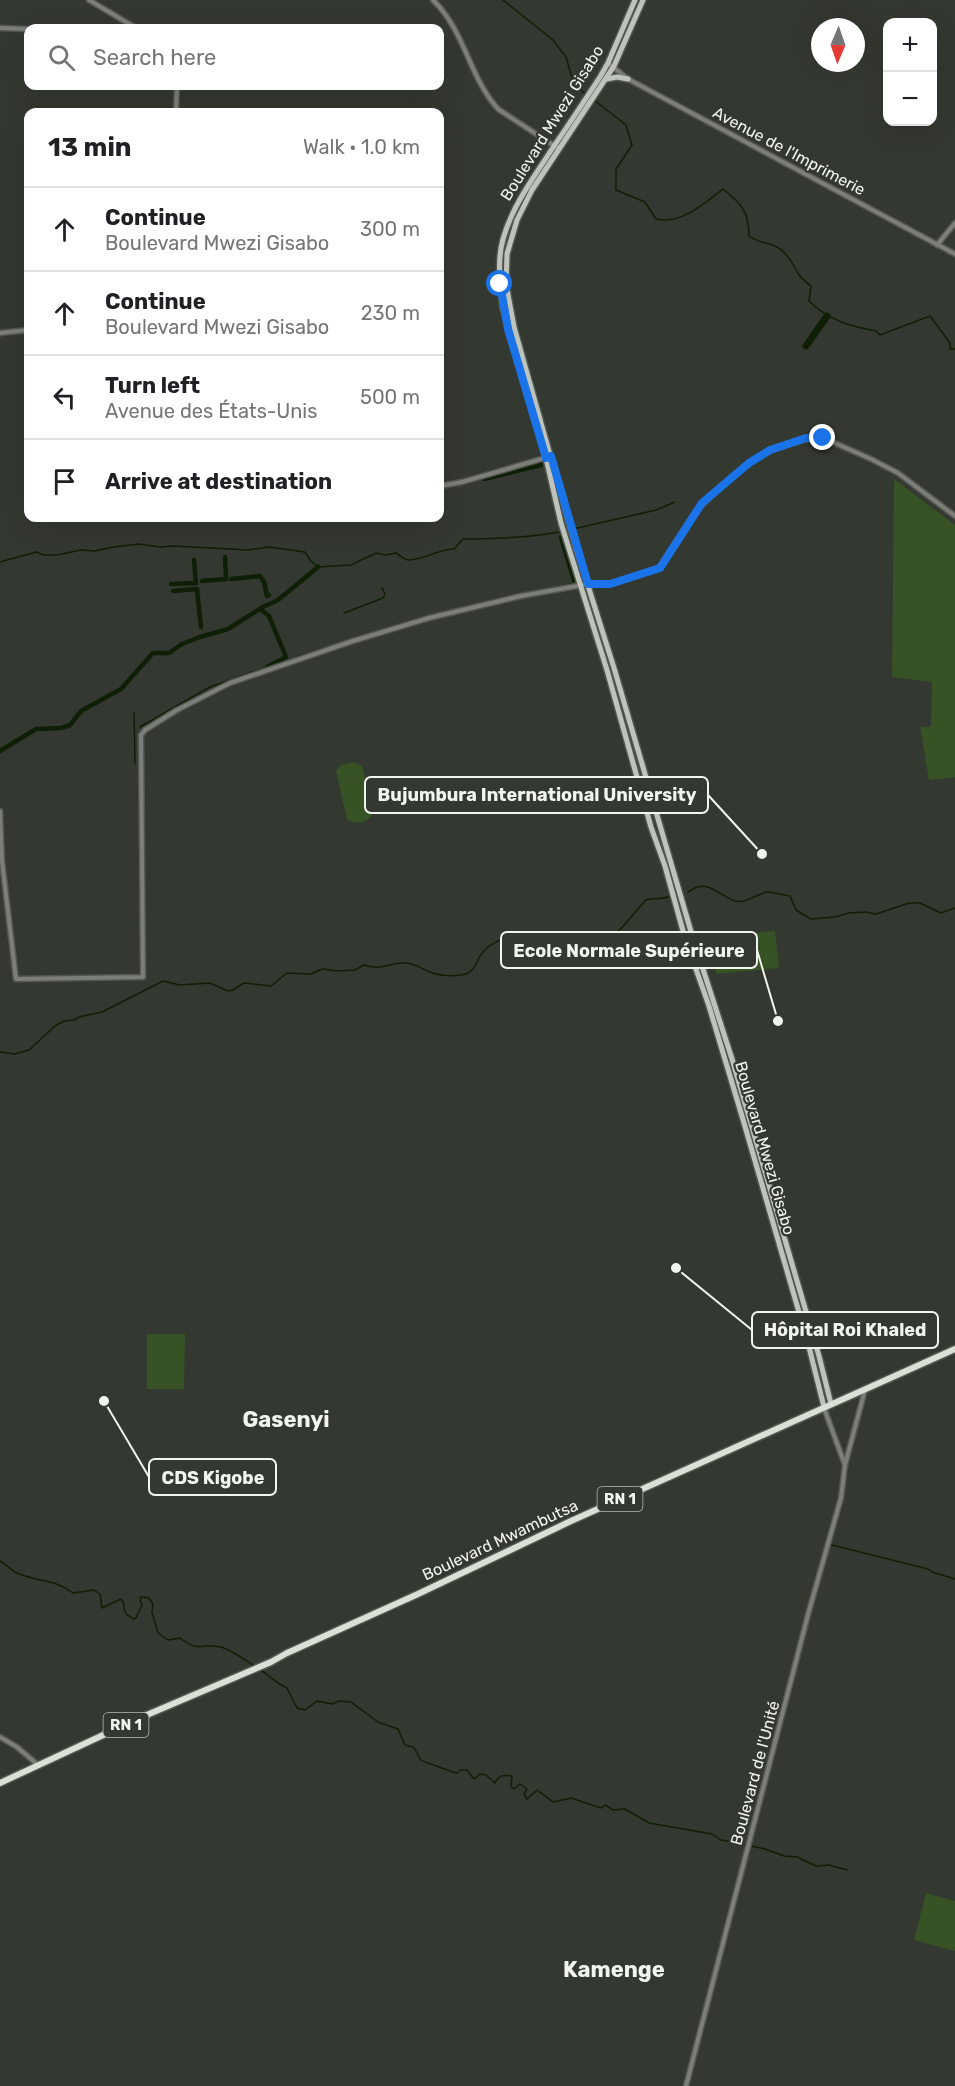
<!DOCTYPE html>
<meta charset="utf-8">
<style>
body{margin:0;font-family:Rubik,sans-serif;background:#f6f6f6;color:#202124}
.controls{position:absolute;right:18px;top:18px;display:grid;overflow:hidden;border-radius:12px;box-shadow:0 6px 24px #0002}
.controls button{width:54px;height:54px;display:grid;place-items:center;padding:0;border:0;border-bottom:2px solid #e0e0e0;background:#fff;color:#202124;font:30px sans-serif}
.compass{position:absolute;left:811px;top:18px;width:54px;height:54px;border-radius:50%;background:#fff;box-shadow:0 6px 24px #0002;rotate:182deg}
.stop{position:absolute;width:18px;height:18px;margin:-14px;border:4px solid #1a73e8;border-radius:50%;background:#fff}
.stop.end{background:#1a73e8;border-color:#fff;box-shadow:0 2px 6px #0008}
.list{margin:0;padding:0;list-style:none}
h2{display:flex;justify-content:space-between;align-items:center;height:78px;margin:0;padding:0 24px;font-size:26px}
h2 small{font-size:20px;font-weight:400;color:#757577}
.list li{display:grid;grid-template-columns:39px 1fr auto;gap:18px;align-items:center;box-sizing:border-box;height:84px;padding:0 24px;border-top:2px solid #e0e0e0}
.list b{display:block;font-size:22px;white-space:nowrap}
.list p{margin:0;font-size:20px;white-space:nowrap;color:#757577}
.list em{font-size:20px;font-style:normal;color:#757577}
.icon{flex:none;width:33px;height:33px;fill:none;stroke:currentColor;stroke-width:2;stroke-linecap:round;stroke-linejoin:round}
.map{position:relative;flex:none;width:955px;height:2086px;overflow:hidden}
.search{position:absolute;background:#fff;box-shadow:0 6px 24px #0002;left:24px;top:24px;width:420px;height:66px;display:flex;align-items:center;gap:15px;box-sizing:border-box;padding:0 21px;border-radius:12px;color:#757577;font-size:22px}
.panel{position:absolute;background:#fff;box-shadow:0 6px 24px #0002;left:24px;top:108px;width:420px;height:414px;border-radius:12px}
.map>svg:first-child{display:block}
.green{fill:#375326}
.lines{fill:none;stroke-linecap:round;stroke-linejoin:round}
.stream{stroke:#0f1f05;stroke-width:1.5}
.canal{stroke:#0f1f05;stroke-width:4.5}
.river{stroke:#0f1f05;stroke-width:7}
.minor-casing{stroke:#51564f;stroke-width:7}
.major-casing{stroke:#51564f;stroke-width:8}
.highway-casing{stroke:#51564f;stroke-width:9}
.minor{stroke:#7b7e79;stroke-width:4}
.major{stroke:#bec4bc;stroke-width:5}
.highway{stroke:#d9e0d6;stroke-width:6}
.route{stroke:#1a73e8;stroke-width:8}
.labels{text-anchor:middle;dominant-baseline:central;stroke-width:4.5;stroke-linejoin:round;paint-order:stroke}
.shield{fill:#333830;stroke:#b8bcb6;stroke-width:1.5}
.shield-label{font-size:15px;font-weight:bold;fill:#f1f5f0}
.street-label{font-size:16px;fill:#f1f5f0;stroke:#333830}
.district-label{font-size:22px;font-weight:bold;fill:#f1f5f0;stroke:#333830}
.leader{fill:none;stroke:#f1f5f0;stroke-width:2}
.callout-dot{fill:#f1f5f0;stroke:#333830;stroke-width:2}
.callout{fill:#333830;stroke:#f1f5f0;stroke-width:2}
.callout-label{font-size:18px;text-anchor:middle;font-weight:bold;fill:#f1f5f0}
</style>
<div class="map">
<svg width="955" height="2086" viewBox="0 0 955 2086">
<rect width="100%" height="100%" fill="#333830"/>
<g class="green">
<polygon points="894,479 955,525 955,777 929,780 920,727 931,727 932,682 892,677"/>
<path d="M353 762 362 766 373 812C369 823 356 826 347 819L336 771 341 765Z"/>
<polygon points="775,931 779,968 716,974 713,937"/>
<polygon points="147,1334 185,1334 184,1389 147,1389"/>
<polygon points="926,1893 955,1901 955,1951 914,1940"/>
</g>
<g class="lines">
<g class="stream">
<polyline points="503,0 553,40 566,57 574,85 586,94"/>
<path d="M594 100 626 125 632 145 616 169V190L645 202 656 219C681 225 705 203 723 189 741 203 749 212 749 236 760 244 770 242 780 249 791 256 793 267 800 276 803 280 807 283 811 286L809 301C828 320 849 326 876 331L880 335 930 316 950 343V349H955"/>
<polyline points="573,529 656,510 675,502"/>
<path d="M0 562 36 552 43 555H57L81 550 95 551 113 547 139 544 160 547 173 546 248 550 269 547 305 552 310 560 318 567 351 565 376 553 386 555 396 553C401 556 404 560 409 560 424 560 438 549 454 549L463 539C498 539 534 538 569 530"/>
<polyline points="540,591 574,583"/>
<polyline points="344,613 383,598 385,594 382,588"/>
<polyline points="296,657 427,617"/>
<polyline points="134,712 135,763"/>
<polyline points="140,727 210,687 267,667"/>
<path d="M688 892C708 877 717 895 735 901 745 904 757 894 767 892 774 892 782 895 790 896L796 910 811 919 835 917 849 913 866 912 876 914 909 903H920L941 913 955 908"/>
<path d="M0 1052 15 1054 29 1050 55 1026 64 1021 74 1020 79 1017 102 1012 163 981 180 985 210 983 228 991 233 990 244 983 271 986 287 973 311 974 322 969 338 971 355 970 364 965C383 971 387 963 404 963 413 962 421 969 430 972 439 976 457 977 466 974 475 970 476 963 480 956 487 944 506 936 519 935 527 935 534 939 542 940 546 941 551 938 555 938 575 941 593 952 613 942L617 933 646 900C654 897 663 900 671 896"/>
<polyline points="828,1544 928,1569 932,1572 955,1579"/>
<path d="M0 1561C6 1564 10 1569 15 1572 34 1582 54 1578 73 1593L94 1590 100 1594 102 1608 121 1599 124 1604C123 1613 127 1615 134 1619L136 1618 142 1605 140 1600 141 1597 149 1598 153 1604 152 1612 158 1633 168 1640 180 1638C199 1653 202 1643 221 1647 234 1651 244 1660 255 1666"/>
<path d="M259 1669C269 1675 277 1684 287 1688L297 1708 305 1710 317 1701 332 1704 339 1701 351 1702 378 1722 398 1729 405 1745 413 1747C417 1751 417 1755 421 1760 422 1761 452 1772 457 1773L461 1770H467L474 1779 480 1774 486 1775 495 1783C498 1775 504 1775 512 1776L511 1786 514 1789 520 1784 527 1789 524 1794 527 1799 537 1790 553 1802 571 1798 601 1808 605 1805 613 1810 625 1809 649 1823 712 1834 721 1840 765 1849 784 1856 797 1857 816 1866 829 1865 847 1870"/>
</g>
<g class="canal">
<polyline points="484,479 541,465"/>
<polyline points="561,537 574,580"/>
<polyline points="231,579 260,576 264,582 267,596 269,595"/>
<polyline points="202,581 226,579 225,557"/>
<polyline points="171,584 196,583 194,560"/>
<polyline points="173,591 197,589 201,627"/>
<polyline points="260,609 269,616 286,657 267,667"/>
<polyline points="0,751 36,729 61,728 70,725 81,711 121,689 153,653 169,653 182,644 200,637 228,629 263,607 278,600 318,567"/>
</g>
<polyline class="river" points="806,346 827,316"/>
<defs>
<g id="minor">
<polyline points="89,0 136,28"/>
<path d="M433 0C465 31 469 77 498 109L559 149"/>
<polyline points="0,28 28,29"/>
<polyline points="608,63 628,79 955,254"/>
<polyline points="176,112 177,86"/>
<polyline points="937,245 955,223"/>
<polyline points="0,333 28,330"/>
<polyline points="440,486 462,482 548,457"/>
<polyline points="0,811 2,861 16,979 143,977 141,735 145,730 177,710 230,683 353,641 429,618 521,596 588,584 610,584 659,568 697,510 719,488 749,463 768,451 806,439 828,440 871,459 898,473 955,516"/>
<polyline points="824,1408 845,1465"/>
<polyline points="0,1737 17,1747 38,1765"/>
<polyline points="686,2086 809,1611 841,1498 845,1465 865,1390"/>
</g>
<g id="major">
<path d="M635 0 608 63 600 77C585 100 570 123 554 146 535 176 513 204 503 239 497 261 500 285 503 308L546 458 561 523 607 670 651 827 665 866 685 938 709 1006 742 1116 808 1343 824 1407"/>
<polyline points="643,0 614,66 532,190 517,220 507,254 506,284 514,327 577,551 614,668 692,935 732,1059 819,1356 831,1404"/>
<polyline points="607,79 617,77 628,79"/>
</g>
<polyline id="highway" points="0,1783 142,1717 271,1662 287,1653 418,1594 571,1521 955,1349"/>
</defs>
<use href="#minor" class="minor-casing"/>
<use href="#major" class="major-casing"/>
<use href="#highway" class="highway-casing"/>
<use href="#minor" class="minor"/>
<use href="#major" class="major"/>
<use href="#highway" class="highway"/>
</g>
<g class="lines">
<polyline class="route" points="500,284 508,329 546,458 551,456 588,584 610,584 660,568 702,503 749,463 770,450 806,438 823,438"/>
</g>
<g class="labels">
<g class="shield">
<rect x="597.5" y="1487" width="45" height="24" rx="4.5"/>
<rect x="103.5" y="1713" width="45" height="24" rx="4.5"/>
</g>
<g class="shield-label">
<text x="620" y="1499">RN 1</text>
<text x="126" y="1725">RN 1</text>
</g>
<g class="street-label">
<text transform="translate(552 123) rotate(-58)">Boulevard Mwezi Gisabo</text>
<text transform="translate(789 151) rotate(28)">Avenue de l'Imprimerie</text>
<text transform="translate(765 1148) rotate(74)">Boulevard Mwezi Gisabo</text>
<text transform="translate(500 1540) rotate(-25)">Boulevard Mwambutsa</text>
<text transform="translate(755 1773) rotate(-75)">Boulevard de l'Unité</text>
</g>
<g class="district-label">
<text x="286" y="1419">Gasenyi</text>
<text x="614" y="1969">Kamenge</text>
</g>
</g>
<path class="leader" d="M762 854L708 795M778 1021L757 950M676 1268L752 1330M104 1401L149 1477"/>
<g class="callout-dot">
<circle cx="762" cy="854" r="6"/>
<circle cx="778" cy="1021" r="6"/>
<circle cx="676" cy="1268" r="6"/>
<circle cx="104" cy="1401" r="6"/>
</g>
<g class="callout">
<rect x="365" y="777" width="343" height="36" rx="6"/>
<rect x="501" y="932" width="256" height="36" rx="6"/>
<rect x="752" y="1312" width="186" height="36" rx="6"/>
<rect x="149" y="1459" width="127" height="36" rx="6"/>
</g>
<g class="callout-label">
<text x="537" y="801">Bujumbura International University</text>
<text x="629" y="957">Ecole Normale Supérieure</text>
<text x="845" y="1336">Hôpital Roi Khaled</text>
<text x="213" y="1484">CDS Kigobe</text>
</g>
</svg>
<div class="controls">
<button>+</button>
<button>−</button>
</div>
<svg class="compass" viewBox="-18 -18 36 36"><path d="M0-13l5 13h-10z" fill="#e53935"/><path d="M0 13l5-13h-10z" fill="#757577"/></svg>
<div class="stop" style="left:500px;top:284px"></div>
<div class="stop end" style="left:823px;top:438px"></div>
<div class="search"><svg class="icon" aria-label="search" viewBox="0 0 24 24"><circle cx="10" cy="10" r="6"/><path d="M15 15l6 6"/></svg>Search here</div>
<section class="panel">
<h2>13 min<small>Walk · 1.0 km</small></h2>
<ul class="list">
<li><svg class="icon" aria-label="ahead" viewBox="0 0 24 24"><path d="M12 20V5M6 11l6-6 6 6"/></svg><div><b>Continue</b><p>Boulevard Mwezi Gisabo</p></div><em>300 m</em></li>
<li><svg class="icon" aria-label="ahead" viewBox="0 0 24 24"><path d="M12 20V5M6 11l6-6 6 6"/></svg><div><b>Continue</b><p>Boulevard Mwezi Gisabo</p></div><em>230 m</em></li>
<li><svg class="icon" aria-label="left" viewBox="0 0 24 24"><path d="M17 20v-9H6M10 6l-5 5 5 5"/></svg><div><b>Turn left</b><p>Avenue des États-Unis</p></div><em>500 m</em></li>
<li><svg class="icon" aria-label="arrive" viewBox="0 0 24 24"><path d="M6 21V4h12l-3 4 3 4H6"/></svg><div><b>Arrive at destination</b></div></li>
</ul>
</section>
</div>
